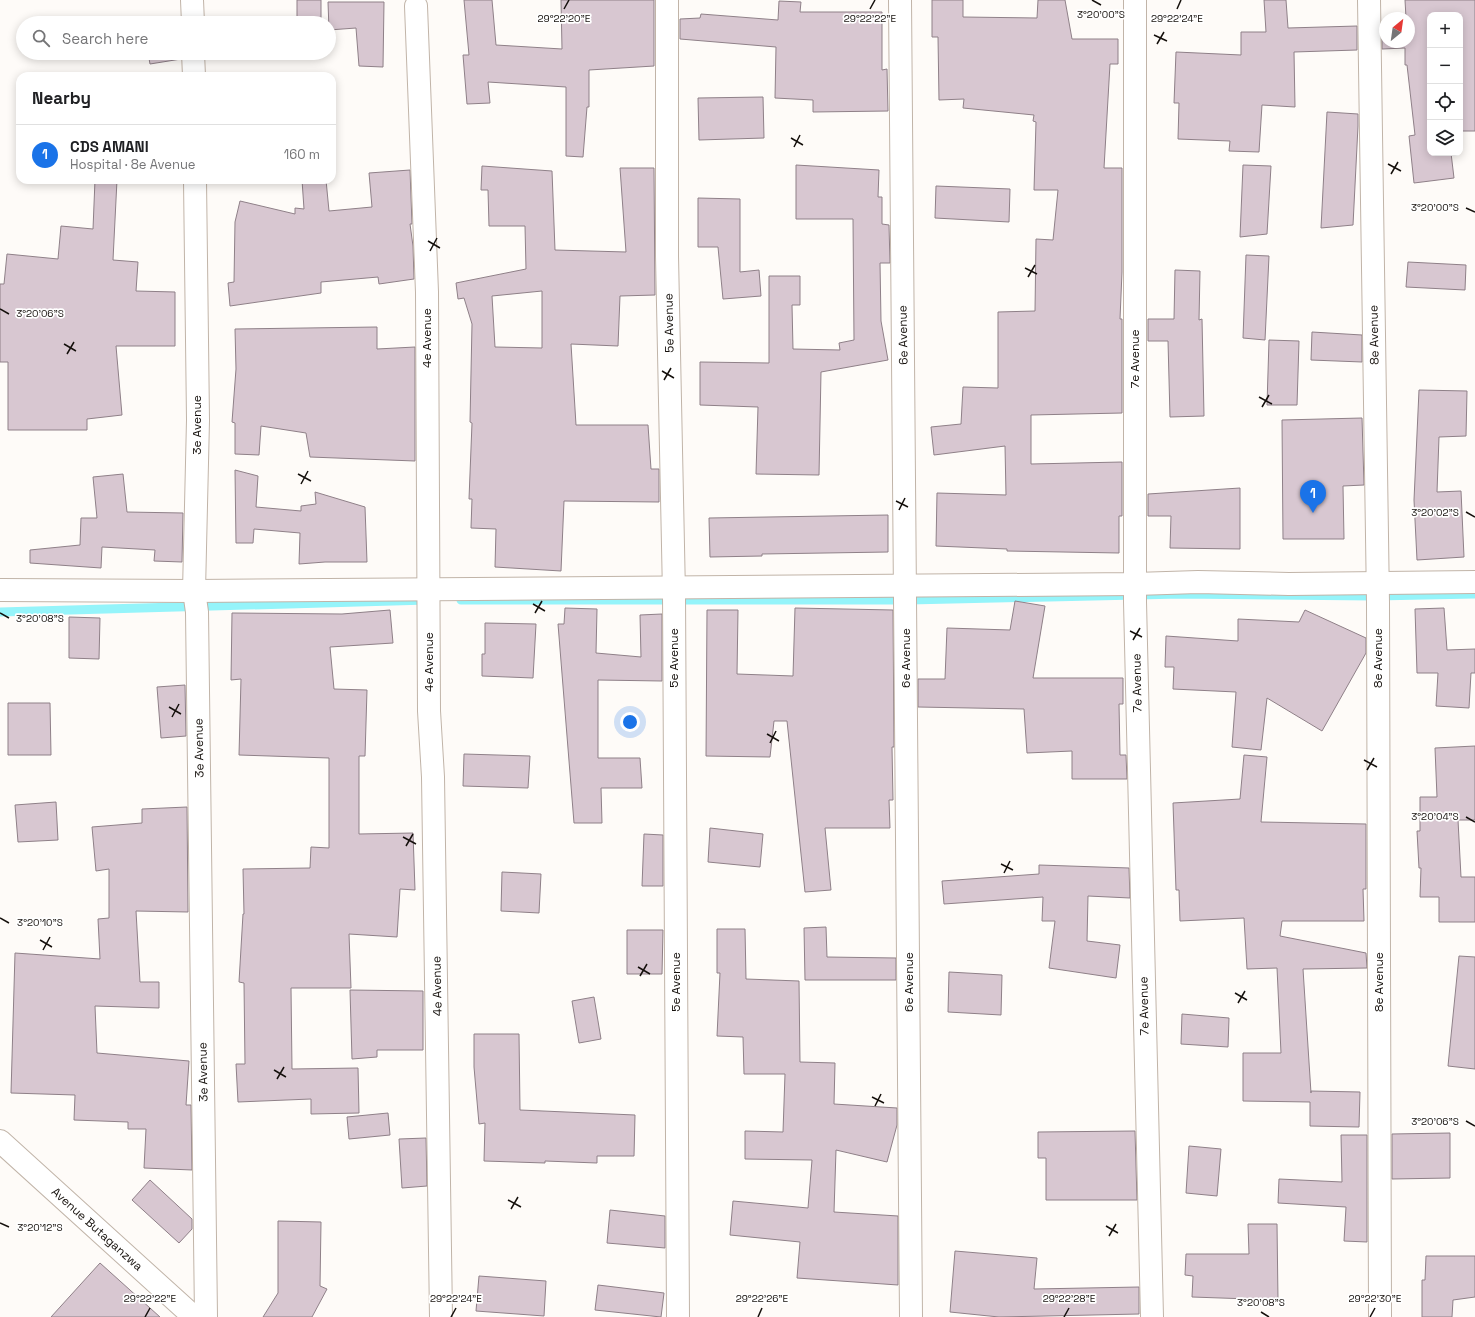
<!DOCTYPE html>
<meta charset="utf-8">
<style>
body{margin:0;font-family:"Space Grotesk",sans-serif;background:#f2f2f2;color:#202124}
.controls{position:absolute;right:12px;top:12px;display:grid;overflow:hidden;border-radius:8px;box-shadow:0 2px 10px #0003}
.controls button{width:36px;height:36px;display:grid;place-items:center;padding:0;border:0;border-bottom:1px solid #e0e0e0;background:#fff;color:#202124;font:20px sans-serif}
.compass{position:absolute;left:1379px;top:12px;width:36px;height:36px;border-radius:50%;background:#fff;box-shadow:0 2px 10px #0003;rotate:29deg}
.you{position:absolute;left:630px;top:722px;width:14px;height:14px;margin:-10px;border:3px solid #fff;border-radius:50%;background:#1a73e8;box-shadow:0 0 0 6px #1a73e833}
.badge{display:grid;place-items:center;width:26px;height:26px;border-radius:50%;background:#1a73e8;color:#fff;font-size:13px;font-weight:700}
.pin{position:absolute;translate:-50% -33px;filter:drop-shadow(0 1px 2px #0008)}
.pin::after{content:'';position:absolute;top:21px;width:14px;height:12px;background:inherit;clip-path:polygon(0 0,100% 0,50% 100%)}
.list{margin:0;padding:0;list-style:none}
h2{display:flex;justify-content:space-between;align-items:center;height:52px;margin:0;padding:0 16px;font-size:17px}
h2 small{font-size:13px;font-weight:400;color:#757577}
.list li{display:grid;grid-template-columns:26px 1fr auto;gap:12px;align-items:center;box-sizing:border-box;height:60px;padding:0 16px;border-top:1px solid #e0e0e0}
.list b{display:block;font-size:15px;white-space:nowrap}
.list p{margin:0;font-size:13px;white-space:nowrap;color:#757577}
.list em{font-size:13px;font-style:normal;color:#757577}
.icon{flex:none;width:22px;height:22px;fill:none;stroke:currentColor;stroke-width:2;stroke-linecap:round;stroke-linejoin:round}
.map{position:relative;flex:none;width:1475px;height:1317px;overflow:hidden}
.search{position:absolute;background:#fff;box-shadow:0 2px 10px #0003;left:16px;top:16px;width:320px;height:44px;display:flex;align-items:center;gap:10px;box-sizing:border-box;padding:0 14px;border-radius:22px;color:#757577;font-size:15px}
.panel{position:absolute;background:#fff;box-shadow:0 2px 10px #0003;left:16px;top:72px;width:320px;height:112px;border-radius:12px}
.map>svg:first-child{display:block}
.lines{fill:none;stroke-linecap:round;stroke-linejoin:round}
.stream{stroke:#95f4fa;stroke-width:9}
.building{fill:#d8c7d1;stroke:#8f8088;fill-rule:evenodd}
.minor-casing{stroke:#c1b4a8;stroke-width:24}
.tertiary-casing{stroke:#c1b4a8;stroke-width:24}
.minor{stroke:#fff;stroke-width:22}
.tertiary{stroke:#fff;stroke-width:22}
.ticks{fill:none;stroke:#15100c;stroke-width:1.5}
.labels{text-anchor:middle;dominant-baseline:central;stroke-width:3.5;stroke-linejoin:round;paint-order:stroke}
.street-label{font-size:12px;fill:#15100c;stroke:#fff}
.ticks-label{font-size:10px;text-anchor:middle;fill:#15100c;stroke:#fff;stroke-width:3.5;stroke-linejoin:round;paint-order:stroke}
</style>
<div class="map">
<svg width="1475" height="1317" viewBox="0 0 1475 1317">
<rect width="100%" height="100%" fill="#fefbf8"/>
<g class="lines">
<g class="stream">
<polyline points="461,600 909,600 1181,594 1375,596 1475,594"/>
<polyline points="0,612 428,600"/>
</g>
</g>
<g class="building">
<rect x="297" y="0" width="24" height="23"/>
<polygon points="464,0 492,0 496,45 562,49 561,0 654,0 654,66 589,70 589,107 587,107 583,157 566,156 566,87 488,82 490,103 467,104 463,55 469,55"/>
<polygon points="932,0 963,0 963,17 1037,18 1038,0 1065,0 1072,39 1118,39 1118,64 1110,64 1104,168 1122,168 1122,272 1120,319 1122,319 1122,413 1031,415 1031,464 1122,462 1122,516 1119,516 1119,553 1007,551 1007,549 936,546 937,493 1006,495 1005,446 934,455 931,427 961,424 963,387 998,388 998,312 1035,311 1036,239 1053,240 1058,190 1034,190 1036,122 1033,121 1034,115 963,108 964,99 939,100 938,37 932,37"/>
<polygon points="1264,0 1286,0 1288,28 1357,26 1357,50 1294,52 1295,107 1262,105 1259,152 1229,151 1230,141 1178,139 1179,103 1174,103 1176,52 1241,55 1241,32 1266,32"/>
<polygon points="1405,0 1475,0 1475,131 1460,131 1460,15 1430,15 1430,153 1451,153 1454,178 1414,183 1409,136 1415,135 1407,65 1405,65 1405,48 1382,49 1382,25 1385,25 1385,42 1409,42 1409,18 1406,18"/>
<polygon points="779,1 801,2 800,12 882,12 882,70 887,69 888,111 813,112 813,100 775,98 776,47 680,39 680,19 700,18 701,14 778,20"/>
<polygon points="328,2 384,2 383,67 359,66 356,28 329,30"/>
<polygon points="148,53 181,53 181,59 150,64"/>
<polygon points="763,97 764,138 699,140 698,98"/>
<polygon points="1327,112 1358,114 1358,126 1353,225 1321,228"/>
<polygon points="796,165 879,170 878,197 882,197 882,224 889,225 890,263 880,263 881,321 888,360 821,372 819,475 756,474 758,407 700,405 700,362 769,363 769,276 800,276 800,305 792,305 793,349 840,350 839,343 854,340 853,219 796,219"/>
<polygon points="1243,165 1271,166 1267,234 1240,237"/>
<path d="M482 166 552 171 555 250 626 252 620 168H654L655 295 620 296 618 346 571 344 576 425H648L651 469H659V502L564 501 561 571 495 567 496 529 471 528 472 499H469L472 423 470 422 472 324 464 298 458 299 456 283 526 269 525 226H489L488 190H481ZM542 291V348L495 347 492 296Z"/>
<polygon points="410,170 412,224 410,224 413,246 414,279 379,284 378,277 321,282 321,293 230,306 228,283 234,282 235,222 240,201 295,214 295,208 304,209 302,180 326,180 329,211 372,207 369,173"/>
<polygon points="95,180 117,180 113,260 138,262 136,291 175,292 175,346 116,346 122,415 87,419 87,430 8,430 8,362 0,362 0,284 4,284 7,254 58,259 61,226 93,229"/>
<polygon points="936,186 1010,189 1009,222 935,218"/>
<polygon points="698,198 740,199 740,272 759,270 761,296 723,299 718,247 698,247"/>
<polygon points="1246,255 1269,256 1265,340 1243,338"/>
<polygon points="1408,262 1466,265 1465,290 1406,287"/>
<polygon points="1175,270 1200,271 1199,320 1202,319 1204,416 1170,417 1168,341 1148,341 1148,319 1174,319"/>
<polygon points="377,327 377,349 415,347 415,461 310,457 306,433 261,426 259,455 235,454 235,423 232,422 236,369 235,329"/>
<polygon points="1312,332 1362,335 1362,362 1311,360"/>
<polygon points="1269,340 1299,341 1297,405 1267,405"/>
<polygon points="1419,390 1467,391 1466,436 1439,437 1437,492 1461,491 1464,557 1417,560 1414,500"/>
<polygon points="1362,418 1364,485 1343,486 1344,539 1283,539 1282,420"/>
<polygon points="235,470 258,476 256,507 301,511 301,506 316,504 315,492 365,507 367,562 325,562 299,564 300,533 254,529 253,543 236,543"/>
<polygon points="123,474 127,512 183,513 182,562 154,561 155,550 102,547 101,568 30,563 30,550 80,545 81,518 97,518 93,477"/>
<polygon points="1240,488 1240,549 1170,548 1171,516 1148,516 1148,494"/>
<polygon points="888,515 888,552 762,554 762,556 710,557 709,518"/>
<polygon points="1015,601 1045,606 1033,678 1123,678 1123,704 1119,704 1120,755 1126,755 1127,779 1072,779 1072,751 1027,753 1024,709 918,707 918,679 945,679 947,628 1010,630"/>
<polygon points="565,608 597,609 596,653 641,657 640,615 662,614 662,681 598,680 598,758 640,758 642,788 601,788 602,823 574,823 558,624 564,624"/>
<polygon points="795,608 893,610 894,747 892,747 893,800 889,800 890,828 825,828 831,890 805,892 787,721 774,721 770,757 706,756 707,610 738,610 737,674 793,676"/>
<polygon points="1444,608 1447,650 1475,649 1475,673 1471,673 1469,708 1436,706 1438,673 1417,673 1415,609"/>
<polygon points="390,610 393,643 330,647 334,689 367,690 365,756 359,756 359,834 413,833 415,890 400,889 397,937 349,934 351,988 291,988 292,1069 358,1068 359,1113 311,1114 311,1099 238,1102 236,1064 245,1064 244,983 239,982 243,914 244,914 243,869 310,868 311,847 329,848 329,758 239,755 241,679 231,680 232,613 342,614"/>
<polygon points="1305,610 1366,638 1366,653 1322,731 1267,698 1261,750 1232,747 1236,692 1173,689 1174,667 1165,667 1166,636 1238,641 1238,619 1299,622"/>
<polygon points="69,617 100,618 99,659 69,658"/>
<polygon points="485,623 536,624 533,678 482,676 482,654 485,654"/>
<polygon points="185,685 186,736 161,738 157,687"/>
<polygon points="8,703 50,703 51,755 8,755"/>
<polygon points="1475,746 1475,820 1458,820 1461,877 1475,877 1475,922 1439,922 1439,897 1420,897 1421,868 1419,868 1417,831 1420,831 1420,797 1437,797 1435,748"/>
<polygon points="464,754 530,756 528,788 463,786"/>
<polygon points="1244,755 1267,757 1261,822 1366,824 1366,889 1363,889 1364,921 1282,921 1280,936 1366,953 1367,968 1303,969 1311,1093 1311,1091 1360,1092 1359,1127 1310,1126 1310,1102 1243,1101 1243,1053 1281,1053 1277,968 1247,969 1244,918 1180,921 1179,890 1176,890 1173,803 1240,799"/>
<polygon points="56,802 58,840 18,842 15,805"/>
<polygon points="187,807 188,912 136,911 140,982 159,982 159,1008 95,1006 97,1053 189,1061 186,1105 191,1105 192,1170 144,1168 146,1129 128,1129 128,1122 74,1120 75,1095 11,1093 15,953 100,959 98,919 109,918 109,869 96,871 92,827 142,823 142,809"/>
<polygon points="710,828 763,834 760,867 708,862"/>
<polygon points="644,834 663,835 663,886 642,886"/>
<polygon points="1039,865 1129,868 1130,898 1088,896 1087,941 1120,945 1116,978 1049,968 1055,921 1042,921 1043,897 944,904 942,881 1039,874"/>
<polygon points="502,872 541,874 539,913 501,911"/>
<polygon points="826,927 827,957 896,958 896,980 805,980 804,928"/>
<polygon points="717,929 745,929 746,979 799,981 800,1062 835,1063 834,1104 897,1108 897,1125 887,1162 836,1150 834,1212 898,1216 898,1285 797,1278 800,1242 730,1235 733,1201 808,1208 812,1160 745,1159 745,1131 783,1132 785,1074 744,1074 743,1037 717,1036 720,973 717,973"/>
<polygon points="627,930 663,930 662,974 627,974"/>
<polygon points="1459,956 1475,957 1475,1069 1448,1066"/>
<polygon points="949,972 1002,975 1001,1015 948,1012"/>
<polygon points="350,990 423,991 423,1050 377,1050 377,1057 352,1059"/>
<polygon points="594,997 601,1039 579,1043 572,1001"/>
<polygon points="1182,1014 1229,1018 1228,1047 1181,1044"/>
<polygon points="474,1034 519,1034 520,1110 635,1115 634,1156 597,1156 597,1163 545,1161 545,1163 484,1161 485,1123 479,1124 474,1067"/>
<polygon points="388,1113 390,1135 349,1139 347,1117"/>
<polygon points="1135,1131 1137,1200 1046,1200 1046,1158 1038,1158 1038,1132"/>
<polygon points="1450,1133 1450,1178 1392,1179 1392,1134"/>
<polygon points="1341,1135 1367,1135 1367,1242 1344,1241 1346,1207 1278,1203 1279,1179 1342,1182"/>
<polygon points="426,1138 427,1186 402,1188 399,1139"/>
<polygon points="1189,1146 1221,1149 1217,1196 1186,1193"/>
<polygon points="150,1180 192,1219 192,1229 179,1243 132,1200"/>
<polygon points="610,1210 665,1216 665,1248 607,1243"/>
<polygon points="278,1221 321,1222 320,1286 327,1289 312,1317 263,1317 278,1293"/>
<polygon points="1248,1224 1277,1224 1278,1300 1192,1297 1193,1276 1185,1275 1186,1254 1249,1254"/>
<polygon points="955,1251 1037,1258 1034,1289 1139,1287 1139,1314 999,1317 950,1312"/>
<polygon points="1426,1256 1475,1256 1475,1297 1453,1300 1452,1317 1422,1317 1422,1280 1425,1280"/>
<polygon points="100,1263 160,1317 51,1317"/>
<polygon points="479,1276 546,1281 544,1316 476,1311"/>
<polygon points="598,1285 664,1293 661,1317 595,1310"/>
</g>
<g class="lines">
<defs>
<g id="minor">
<polyline points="192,0 193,23"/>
<polyline points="667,0 667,256 674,594 678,1317"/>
<polyline points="900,0 911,1317"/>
<polyline points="1135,0 1135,602 1152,1317"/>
<polyline points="1369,0 1378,603 1380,1317"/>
<polyline points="416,6 427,292 429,711 433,777 441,1317"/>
<polyline points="193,53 194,76"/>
<polyline points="195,180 198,420 194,591 197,612 206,1317"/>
<polyline points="0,590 194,591 1135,584 1198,582 1289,584 1475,582"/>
</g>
<polyline id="tertiary" points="0,1141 194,1317"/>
</defs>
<use href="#minor" class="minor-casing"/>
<use href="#tertiary" class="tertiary-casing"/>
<use href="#minor" class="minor"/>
<use href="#tertiary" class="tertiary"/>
</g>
<path class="ticks" d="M1092 0 1101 5M564 9 569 0M870 9 875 0M1177 9 1181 0M1154 35 1167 41M1157 44 1164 32M791 138 803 145M794 147 800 135M1388 164 1401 171M1391 174 1398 162M1466 208 1475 212M428 241 440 248M430 251 437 238M1025 268 1037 274M1028 277 1035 265M0 309 9 314M64 344 76 351M67 354 74 342M662 371 674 378M664 380 671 368M1259 397 1272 404M1262 407 1269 395M298 474 311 481M301 484 308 471M896 501 908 507M899 510 905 498M1466 512 1475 517M533 604 545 611M0 613 9 618M535 613 542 601M1130 631 1142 637M1133 640 1140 628M169 707 181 714M172 717 179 704M767 734 779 741M770 743 776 731M1364 760 1377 767M1367 770 1374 758M1466 817 1475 822M403 837 416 844M406 846 413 834M1001 864 1013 870M1004 873 1010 861M0 918 9 923M40 940 52 947M43 950 50 937M638 967 650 974M640 976 647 964M1235 993 1247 1000M1238 1003 1245 991M274 1070 286 1077M277 1079 284 1067M872 1097 884 1103M875 1106 881 1094M1466 1121 1475 1126M508 1200 521 1207M511 1209 518 1197M0 1223 9 1227M1106 1226 1118 1233M1109 1236 1116 1224M1261 1312 1269 1317M145 1317 150 1308M451 1317 456 1308M758 1317 762 1308M1064 1317 1069 1308M1370 1317 1375 1308"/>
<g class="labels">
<g class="street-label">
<text transform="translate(669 323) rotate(-91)">5e Avenue</text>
<text transform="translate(903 335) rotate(-91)">6e Avenue</text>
<text transform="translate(1374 335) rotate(-91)">8e Avenue</text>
<text transform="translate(427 338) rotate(-90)">4e Avenue</text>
<text transform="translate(1135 359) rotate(-90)">7e Avenue</text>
<text transform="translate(197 425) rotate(-90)">3e Avenue</text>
<text transform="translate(674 658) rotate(-90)">5e Avenue</text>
<text transform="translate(906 658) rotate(-90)">6e Avenue</text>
<text transform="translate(1378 658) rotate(-90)">8e Avenue</text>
<text transform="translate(429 662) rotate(-90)">4e Avenue</text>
<text transform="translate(1137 683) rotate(-91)">7e Avenue</text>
<text transform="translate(199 748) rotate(-91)">3e Avenue</text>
<text transform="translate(676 982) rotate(-90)">5e Avenue</text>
<text transform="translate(909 982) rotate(-90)">6e Avenue</text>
<text transform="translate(1379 982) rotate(-90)">8e Avenue</text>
<text transform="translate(437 986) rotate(-91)">4e Avenue</text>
<text transform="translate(1144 1006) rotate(-91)">7e Avenue</text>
<text transform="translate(203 1072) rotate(-91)">3e Avenue</text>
<text transform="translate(97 1229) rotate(42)">Avenue Butaganzwa</text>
</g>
</g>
<g class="ticks-label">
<text x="1101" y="18">3°20'00"S</text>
<text x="564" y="22">29°22'20"E</text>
<text x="870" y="22">29°22'22"E</text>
<text x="1177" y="22">29°22'24"E</text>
<text x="1435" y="211">3°20'00"S</text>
<text x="40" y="317">3°20'06"S</text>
<text x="1435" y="516">3°20'02"S</text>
<text x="40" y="622">3°20'08"S</text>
<text x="1435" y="820">3°20'04"S</text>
<text x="40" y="926">3°20'10"S</text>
<text x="1435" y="1125">3°20'06"S</text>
<text x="40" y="1231">3°20'12"S</text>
<text x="150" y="1302">29°22'22"E</text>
<text x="456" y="1302">29°22'24"E</text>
<text x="762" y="1302">29°22'26"E</text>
<text x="1069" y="1302">29°22'28"E</text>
<text x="1375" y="1302">29°22'30"E</text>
<text x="1261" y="1306">3°20'08"S</text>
</g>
</svg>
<div class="controls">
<button>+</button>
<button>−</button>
<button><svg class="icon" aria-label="locate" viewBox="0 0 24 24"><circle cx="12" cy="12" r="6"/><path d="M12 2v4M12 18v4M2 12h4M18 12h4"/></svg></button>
<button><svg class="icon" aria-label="layers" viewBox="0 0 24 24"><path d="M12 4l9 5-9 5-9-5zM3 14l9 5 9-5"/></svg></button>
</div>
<svg class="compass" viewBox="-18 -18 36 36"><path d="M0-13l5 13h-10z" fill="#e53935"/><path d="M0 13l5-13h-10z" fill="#757577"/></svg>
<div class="you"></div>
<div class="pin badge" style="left:1313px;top:513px">1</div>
<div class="search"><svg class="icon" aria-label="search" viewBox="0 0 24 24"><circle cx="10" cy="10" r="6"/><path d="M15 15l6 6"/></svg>Search here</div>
<section class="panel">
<h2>Nearby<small></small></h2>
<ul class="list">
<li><span class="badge">1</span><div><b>CDS AMANI</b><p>Hospital · 8e Avenue</p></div><em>160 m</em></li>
</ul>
</section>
</div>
